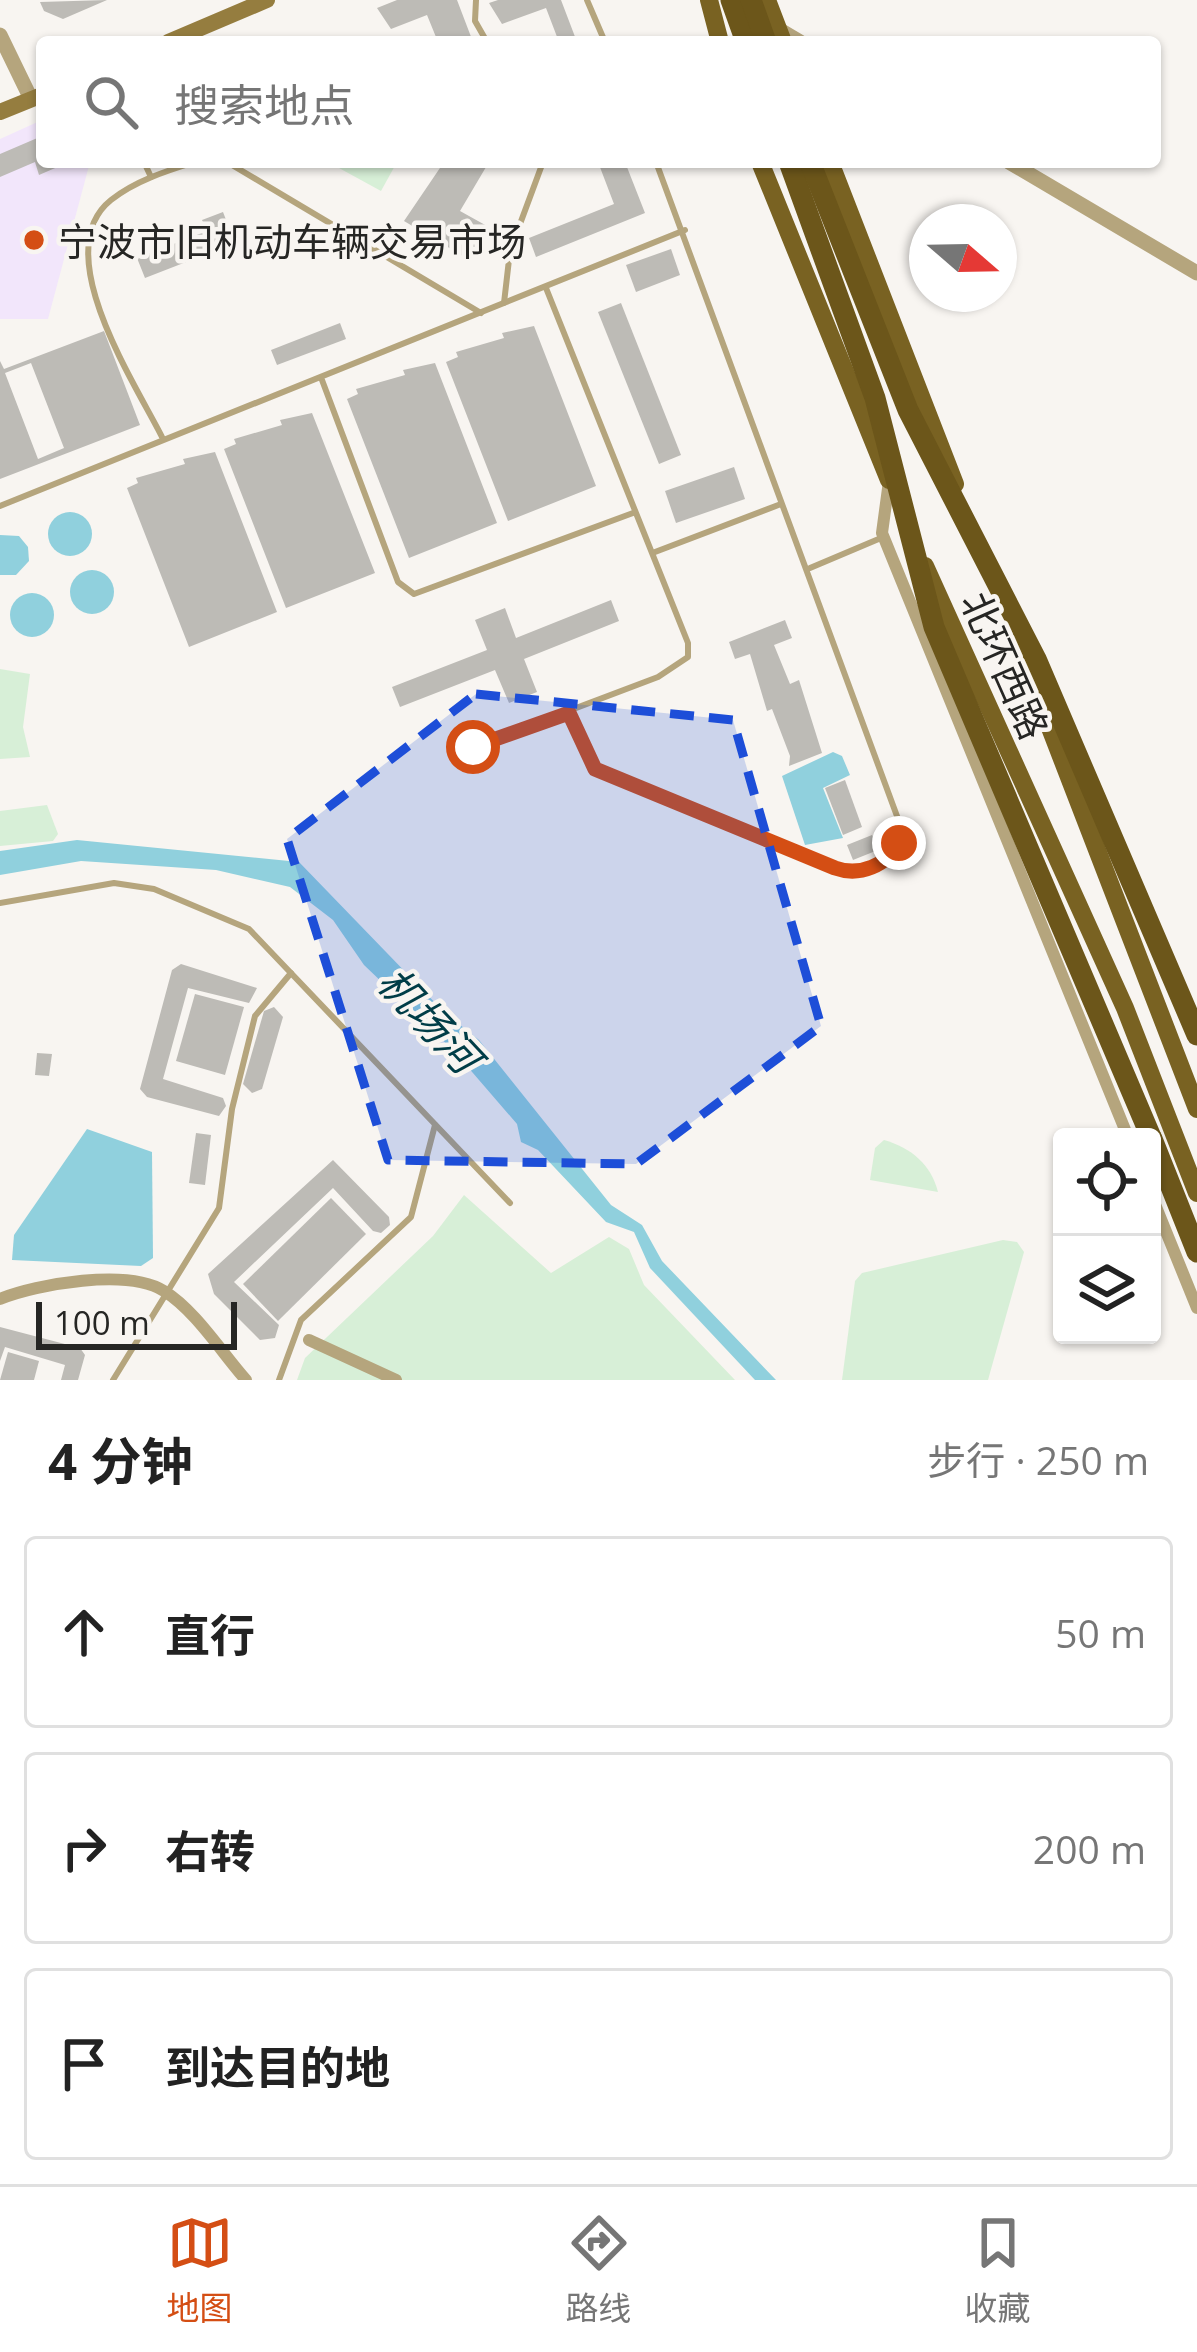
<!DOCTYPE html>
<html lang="zh">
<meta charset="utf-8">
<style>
body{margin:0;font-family:"Open Sans","Noto Sans SC",sans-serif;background:#f2f2f2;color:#222}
.controls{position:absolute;right:36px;bottom:36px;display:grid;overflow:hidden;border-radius:12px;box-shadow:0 3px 9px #0004}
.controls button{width:108px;height:108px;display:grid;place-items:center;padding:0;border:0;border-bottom:3px solid #e0e0e0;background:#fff;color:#222;font:60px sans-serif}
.compass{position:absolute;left:909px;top:204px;width:108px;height:108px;border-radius:50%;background:#fff;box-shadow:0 3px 9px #0004;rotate:110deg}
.scale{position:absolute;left:36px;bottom:30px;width:201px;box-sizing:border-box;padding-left:12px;border:6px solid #262624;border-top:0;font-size:33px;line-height:42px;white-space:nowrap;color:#262624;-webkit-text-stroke:9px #f8f5f1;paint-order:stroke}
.stop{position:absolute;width:36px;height:36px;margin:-27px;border:9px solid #d44e14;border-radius:50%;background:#fff}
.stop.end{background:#d44e14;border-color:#fff;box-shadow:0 3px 12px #0008}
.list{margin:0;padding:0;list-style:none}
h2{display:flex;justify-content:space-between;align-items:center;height:156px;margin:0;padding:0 48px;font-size:51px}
h2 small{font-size:39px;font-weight:400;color:#767676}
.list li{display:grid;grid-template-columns:78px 1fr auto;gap:36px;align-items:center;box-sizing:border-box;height:192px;margin:0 24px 24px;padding:0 24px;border:3px solid #e0e0e0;border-radius:12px}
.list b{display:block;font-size:45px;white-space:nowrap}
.list em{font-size:39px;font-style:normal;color:#767676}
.icon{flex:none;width:66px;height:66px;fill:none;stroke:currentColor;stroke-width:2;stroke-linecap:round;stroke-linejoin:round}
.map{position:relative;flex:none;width:1197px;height:1380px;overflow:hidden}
.search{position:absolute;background:#fff;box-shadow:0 3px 9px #0004;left:36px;right:36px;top:36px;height:132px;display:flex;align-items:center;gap:30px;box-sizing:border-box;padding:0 42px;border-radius:12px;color:#767676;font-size:45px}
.sheet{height:804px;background:#fff}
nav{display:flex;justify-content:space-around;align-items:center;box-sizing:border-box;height:168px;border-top:3px solid #e0e0e0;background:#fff;font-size:33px;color:#767676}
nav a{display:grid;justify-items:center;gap:6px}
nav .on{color:#d44e14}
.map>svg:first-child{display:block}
.commercial{fill:#f2e6fb}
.green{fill:#d7efd7}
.water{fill:#90d0dd}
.building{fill:#bdbbb6;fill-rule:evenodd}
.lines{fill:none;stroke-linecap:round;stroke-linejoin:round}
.service{stroke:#b5a57d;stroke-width:6}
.minor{stroke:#b5a57d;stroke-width:12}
.tertiary{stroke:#b5a57d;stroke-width:15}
.secondary{stroke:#957d3f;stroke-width:16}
.primary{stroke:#796222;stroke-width:18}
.trunk{stroke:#6c561a;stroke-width:21}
.route{stroke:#d44e14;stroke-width:15}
.marked{fill:#1d4ed8;fill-opacity:0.2;stroke:#1d4ed8;stroke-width:9;stroke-dasharray:24 15;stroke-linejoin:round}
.poi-dot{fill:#d44e14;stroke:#f8f5f1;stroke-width:4.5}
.labels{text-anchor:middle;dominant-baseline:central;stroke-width:9;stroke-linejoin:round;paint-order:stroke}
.poi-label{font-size:39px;fill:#262624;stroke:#f8f5f1;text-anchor:start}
.street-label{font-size:39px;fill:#262624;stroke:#f8f5f1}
.water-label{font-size:42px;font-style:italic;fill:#003d47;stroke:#f8f5f1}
</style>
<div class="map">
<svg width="1197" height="1380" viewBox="0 0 1197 1380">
<rect width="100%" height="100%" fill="#f8f5f1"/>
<polygon class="commercial" points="42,120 42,162 90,162 48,319 0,319 0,139"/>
<g class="green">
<polygon points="328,162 397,162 381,191"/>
<polygon points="0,669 30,674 23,727 30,757 0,759"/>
<polygon points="47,805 58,834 53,841 0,846 0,811"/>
<path d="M884 1140C912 1148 931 1165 938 1192L870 1180 875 1148Z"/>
<polygon points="464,1195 551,1273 609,1237 629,1249 644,1285 735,1380 297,1380 305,1358 433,1236"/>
<polygon points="1003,1240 1017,1242 1024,1252 988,1380 842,1380 855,1281 862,1273"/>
</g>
<g class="water">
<circle cx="70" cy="534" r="22"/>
<polygon points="0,535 19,536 28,547 29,561 16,575 0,575"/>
<circle cx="92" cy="592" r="22"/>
<circle cx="32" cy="615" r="22"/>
<polygon points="833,752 842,756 850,775 823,788 843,838 805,845 782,776"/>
<polygon points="77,840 299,862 445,1013 479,1040 611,1205 642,1225 662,1261 776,1380 755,1380 650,1268 634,1232 606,1222 538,1150 521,1142 517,1124 454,1051 364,965 333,920 290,887 216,870 81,861 0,875 0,851"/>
<polygon points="87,1129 152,1152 153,1258 141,1266 12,1260 14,1235"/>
</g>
<g class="building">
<polygon points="107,0 63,19 44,11 40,2"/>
<polygon points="397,0 457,0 473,42 438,42 427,15 391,29 377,8"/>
<polygon points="498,0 561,0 577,42 559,42 546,8 502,24 489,3"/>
<polygon points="42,136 42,162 69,162 39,175 35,162 0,177 0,154"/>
<polygon points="444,162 489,162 460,211 487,226 468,259 404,221"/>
<polygon points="598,162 625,162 645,213 536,257 529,238 614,204"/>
<polygon points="223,212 235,243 145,278 137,258 207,231 202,220"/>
<polygon points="671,249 680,275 636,292 626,265"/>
<polygon points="621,303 681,455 659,464 598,312"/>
<polygon points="340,323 346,339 277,365 271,350"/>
<polygon points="534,326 596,486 508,521 446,362 458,357 456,352 504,338 502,333"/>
<path d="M104 331 140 425 0 479V361L4 369ZM31 363 64 448 38 459 5 373Z"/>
<polygon points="435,363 497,523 409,558 347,399 358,394 356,389 405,375 403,370"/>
<polygon points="312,413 375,573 286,608 224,449 236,444 234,439 282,425 280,420"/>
<polygon points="215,452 277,612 189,647 127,488 138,483 136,478 185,464 183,459"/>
<polygon points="734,467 745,499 676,523 665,491"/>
<polygon points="611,600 619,621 524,659 537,692 509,703 495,670 400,707 392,687 487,650 475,620 505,608 516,638"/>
<polygon points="785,620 792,638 774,645 790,684 799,680 822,753 789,766 790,756 772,709 767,711 750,654 735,659 729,642"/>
<polygon points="845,780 862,827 843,835 825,788"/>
<polygon points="872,835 878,850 853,860 847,845"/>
<polygon points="181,964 257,988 249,1003 188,988 163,1079 223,1098 226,1106 219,1116 147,1097 140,1089 172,970"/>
<polygon points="195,994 244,1007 225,1075 176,1061"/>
<polygon points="274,1007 283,1017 262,1089 252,1093 243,1084 264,1011"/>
<polygon points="37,1053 52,1054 49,1076 35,1075"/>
<polygon points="196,1133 211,1135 205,1185 189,1183"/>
<polygon points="333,1160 389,1217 390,1225 381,1233 373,1231 333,1188 234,1282 279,1325 275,1338 260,1340 214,1294 208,1274"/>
<polygon points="331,1198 366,1234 278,1321 243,1284"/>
<polygon points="0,1327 80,1348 85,1355 78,1380 61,1380 65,1365 5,1347 0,1361"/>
<polygon points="8,1352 39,1361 34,1380 0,1380"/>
</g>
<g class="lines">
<g class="service">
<polyline points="476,0 475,21 487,42"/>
<polyline points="587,0 605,42"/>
<polyline points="144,162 151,177"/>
<polyline points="227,162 481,313"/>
<polyline points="504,303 510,251 543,162"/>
<polyline points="322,380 398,582 414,594 633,513"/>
<path d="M162 437C135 383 47 251 111 200 135 181 166 171 195 162"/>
<polyline points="0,506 685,230"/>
<polyline points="655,552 781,504"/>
<polyline points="810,568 881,538"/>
<path d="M569 713 595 769 835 868C865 879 901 859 901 827L656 162"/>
<polyline points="473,747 658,677 688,657 688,643 546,288"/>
<polyline points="0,903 114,883 154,889 249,929 510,1203"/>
<polyline points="113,1380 219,1208 232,1109 255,1016 291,973"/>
<polyline points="279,1380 301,1320 411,1217 435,1125"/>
</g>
<g class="minor">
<polyline points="889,481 882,533 1128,1137"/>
<polyline points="1152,1197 1197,1308"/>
<path d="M0 1299C37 1284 128 1268 164 1291 195 1310 222 1353 246 1380"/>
<polyline points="309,1340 396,1380"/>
</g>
<g class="tertiary">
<polyline points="778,29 800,42"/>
<polyline points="0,35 31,99"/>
<polyline points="1009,162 1197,273"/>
</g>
<g class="secondary">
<polyline points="168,42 267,0"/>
<polyline points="0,112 42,95"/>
</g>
<g class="primary">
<polyline points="709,0 720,42"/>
<polyline points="767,0 783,42"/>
<polyline points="760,162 889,480"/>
<polyline points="830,162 955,484"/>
<polyline points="925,566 1125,1008 1197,1193"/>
<polyline points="1013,632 1197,1109"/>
</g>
<g class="trunk">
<polyline points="731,0 746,42"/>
<polyline points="751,0 766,42"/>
<polyline points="789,162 875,398 934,627 1151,1137"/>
<polyline points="810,162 908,410 1036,659 1197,1035"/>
<polyline points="1152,1139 1197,1252"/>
</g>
</g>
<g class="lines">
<path class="route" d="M473 747 569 713 595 769 835 868C860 877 887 865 899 843"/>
</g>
<path class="marked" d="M476 694 733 720 821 1026 636 1164 388 1160 287 839Z"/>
<circle class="poi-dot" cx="34" cy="240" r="12"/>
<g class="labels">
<g class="poi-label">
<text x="58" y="240">宁波市旧机动车辆交易市场</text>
</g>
<g class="street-label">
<text transform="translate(1006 665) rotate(66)">北环西路</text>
</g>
<g class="water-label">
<text transform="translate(430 1019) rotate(47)">机场河</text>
</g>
</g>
</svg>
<div class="controls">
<button><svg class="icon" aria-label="locate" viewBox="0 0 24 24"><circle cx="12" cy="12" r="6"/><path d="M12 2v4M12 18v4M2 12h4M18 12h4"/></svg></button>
<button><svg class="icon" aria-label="layers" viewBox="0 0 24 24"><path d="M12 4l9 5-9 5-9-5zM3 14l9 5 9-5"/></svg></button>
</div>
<svg class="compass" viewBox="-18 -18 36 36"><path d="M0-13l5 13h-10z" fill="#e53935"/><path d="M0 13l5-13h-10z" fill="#767676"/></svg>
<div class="scale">100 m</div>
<div class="stop" style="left:473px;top:747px"></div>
<div class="stop end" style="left:899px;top:843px"></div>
<div class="search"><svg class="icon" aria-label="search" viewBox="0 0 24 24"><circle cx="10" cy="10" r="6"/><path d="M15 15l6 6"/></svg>搜索地点</div>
</div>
<section class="sheet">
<h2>4 分钟<small>步行 · 250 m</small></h2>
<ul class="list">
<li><svg class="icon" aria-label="ahead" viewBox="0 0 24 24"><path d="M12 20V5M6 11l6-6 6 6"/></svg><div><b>直行</b></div><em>50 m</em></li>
<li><svg class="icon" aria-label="right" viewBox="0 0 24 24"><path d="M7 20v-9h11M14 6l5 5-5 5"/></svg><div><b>右转</b></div><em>200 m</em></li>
<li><svg class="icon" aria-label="arrive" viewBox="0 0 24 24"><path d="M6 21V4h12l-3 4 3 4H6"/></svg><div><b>到达目的地</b></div></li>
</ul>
</section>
<nav>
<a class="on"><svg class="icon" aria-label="map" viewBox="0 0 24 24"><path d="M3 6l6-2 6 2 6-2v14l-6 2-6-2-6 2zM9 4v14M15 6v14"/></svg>地图</a>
<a><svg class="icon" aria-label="directions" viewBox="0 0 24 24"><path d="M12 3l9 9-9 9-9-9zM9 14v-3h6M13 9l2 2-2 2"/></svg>路线</a>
<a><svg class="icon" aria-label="saved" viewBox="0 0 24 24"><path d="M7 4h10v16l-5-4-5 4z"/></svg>收藏</a>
</nav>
